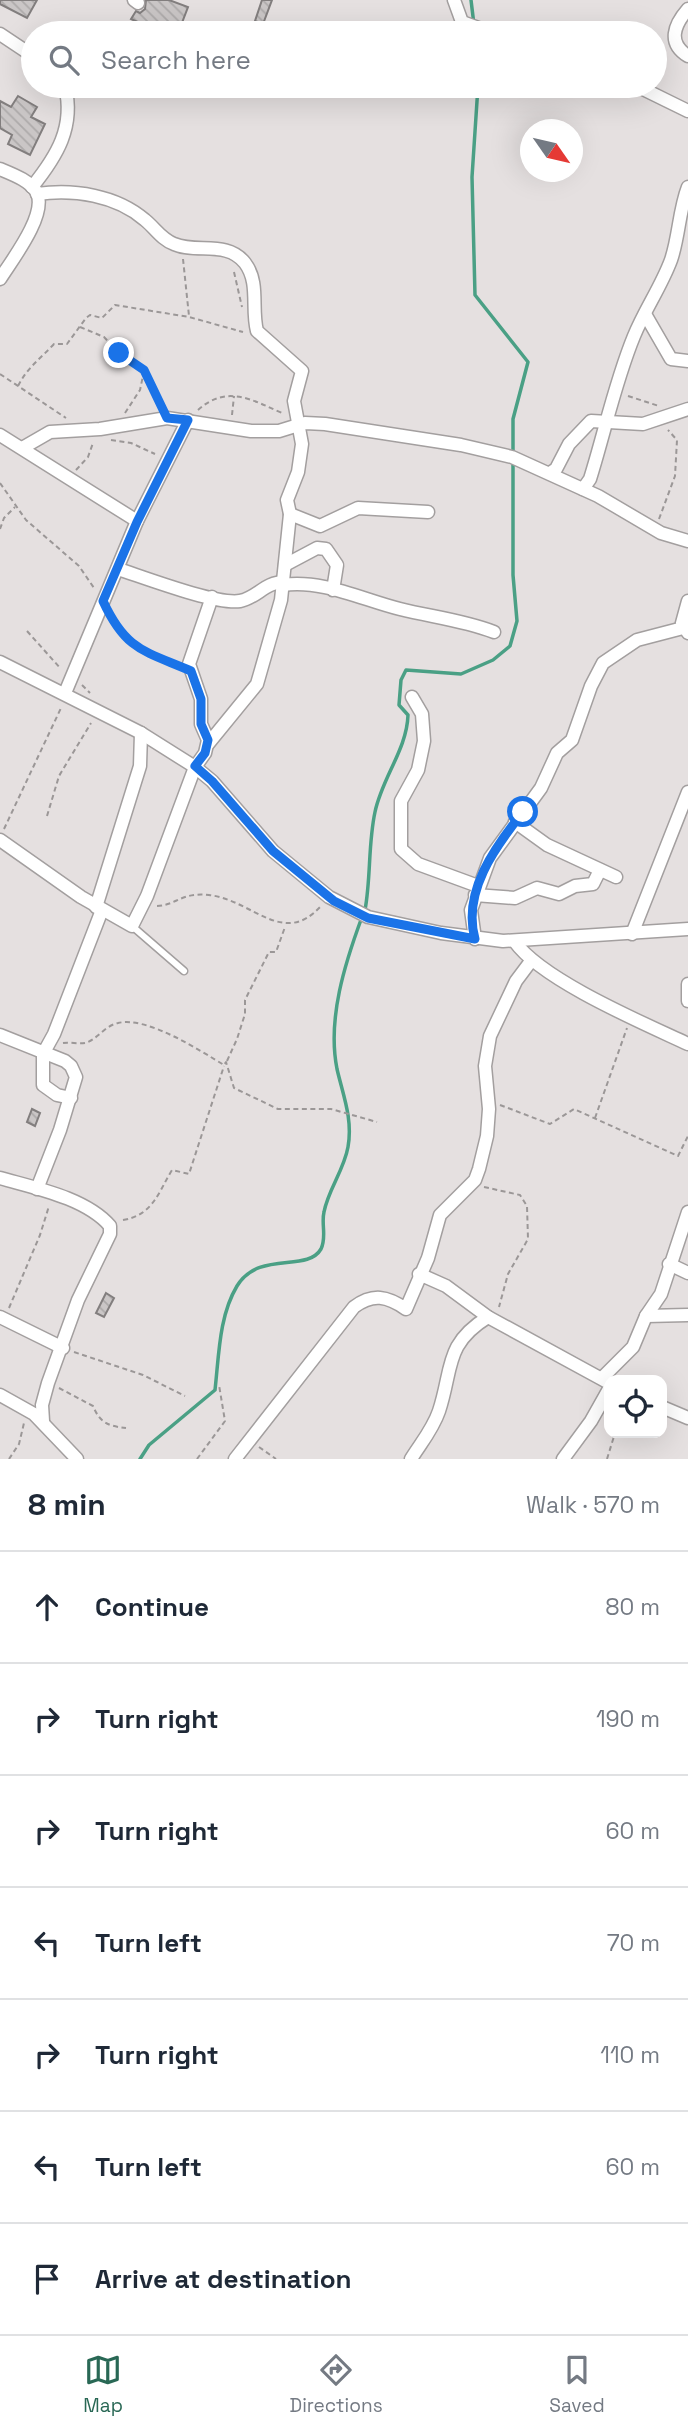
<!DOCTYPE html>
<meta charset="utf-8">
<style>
body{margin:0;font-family:"Space Grotesk",sans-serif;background:#f2f2f3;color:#1f2937}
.controls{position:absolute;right:21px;bottom:21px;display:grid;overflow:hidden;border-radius:14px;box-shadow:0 7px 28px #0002}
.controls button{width:63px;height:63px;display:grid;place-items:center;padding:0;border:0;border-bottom:2px solid #e0e1e3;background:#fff;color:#1f2937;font:35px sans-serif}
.compass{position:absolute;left:520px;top:119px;width:63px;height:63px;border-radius:50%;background:#fff;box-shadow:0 7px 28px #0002;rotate:124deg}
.stop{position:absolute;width:21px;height:21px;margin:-16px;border:5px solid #1a73e8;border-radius:50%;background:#fff}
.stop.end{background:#1a73e8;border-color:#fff;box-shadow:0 2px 7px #0008}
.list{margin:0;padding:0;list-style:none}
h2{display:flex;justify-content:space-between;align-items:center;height:91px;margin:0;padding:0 28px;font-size:30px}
h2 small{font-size:23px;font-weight:400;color:#747a83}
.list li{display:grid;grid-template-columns:46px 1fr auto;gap:21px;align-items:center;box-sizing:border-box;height:112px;padding:0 28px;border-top:2px solid #e0e1e3}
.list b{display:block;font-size:26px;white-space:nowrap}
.list em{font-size:23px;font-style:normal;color:#747a83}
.icon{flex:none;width:38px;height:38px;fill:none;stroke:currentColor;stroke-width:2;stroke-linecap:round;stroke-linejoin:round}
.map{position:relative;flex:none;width:688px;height:1459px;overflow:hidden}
.search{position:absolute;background:#fff;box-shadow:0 7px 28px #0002;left:21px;right:21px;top:21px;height:77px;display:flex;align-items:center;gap:18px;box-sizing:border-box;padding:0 24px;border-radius:38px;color:#747a83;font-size:26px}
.sheet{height:875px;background:#fff}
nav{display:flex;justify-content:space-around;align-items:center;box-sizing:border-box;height:98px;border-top:2px solid #e0e1e3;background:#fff;font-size:19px;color:#747a83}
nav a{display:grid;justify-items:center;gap:4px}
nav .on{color:#296855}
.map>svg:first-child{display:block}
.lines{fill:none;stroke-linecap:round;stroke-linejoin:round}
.stream{stroke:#4aa085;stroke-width:3.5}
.building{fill:url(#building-back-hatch);stroke:#827e7e;stroke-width:2}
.lane-casing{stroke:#a39f9f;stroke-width:9}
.street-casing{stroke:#a39f9f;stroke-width:15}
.path{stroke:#9b9797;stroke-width:2;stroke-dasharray:5 3.5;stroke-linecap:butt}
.lane{stroke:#fff;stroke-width:6}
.street{stroke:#fff;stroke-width:12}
.route{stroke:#1a73e8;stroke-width:9}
</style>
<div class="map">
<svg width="688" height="1459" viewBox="0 0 688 1459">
<defs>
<pattern id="building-back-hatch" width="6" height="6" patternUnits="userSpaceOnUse" patternTransform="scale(1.75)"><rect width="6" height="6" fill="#cac6c6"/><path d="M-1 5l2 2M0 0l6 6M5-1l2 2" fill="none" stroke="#adaaaa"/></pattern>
</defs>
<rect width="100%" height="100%" fill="#e5e0e0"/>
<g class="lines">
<g class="stream">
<polyline points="471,0 475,33"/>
<path d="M365 910C371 878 368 844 375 812 382 778 407 749 408 715L399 705 401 680 406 670 461 674 493 660 510 646 517 621 513 575V419L528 362 475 295 472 177 478 86"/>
<path d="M140 1459 149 1445 215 1390C219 1355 219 1316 237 1286 259 1250 307 1273 321 1249 327 1237 321 1224 324 1212 328 1190 344 1170 348 1147 353 1119 343 1095 337 1069 327 1019 345 963 362 917"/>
</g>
</g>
<g class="building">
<polygon points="0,0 37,0 27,18 0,4"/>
<polygon points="146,0 169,0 188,7 178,33 158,29 157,31 131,19 136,11 140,13 145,9"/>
<polygon points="262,0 272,0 263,24 255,21"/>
<polygon points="18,96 37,107 31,117 45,124 30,155 8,144 12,135 0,128 0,101 11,107"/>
<polygon points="32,1109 40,1113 35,1126 27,1122"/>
<polygon points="106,1293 114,1298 104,1317 96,1313"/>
</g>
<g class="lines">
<defs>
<polyline id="lane" points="132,926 184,971"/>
<g id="street">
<polyline points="134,0 138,3"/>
<polyline points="454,0 462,22 492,33"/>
<path d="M688 9C674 25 667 43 688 56"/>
<polyline points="0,34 33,56"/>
<polyline points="637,86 688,111"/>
<path d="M0 169C12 174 31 181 37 193 47 215 12 260 0 279"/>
<path d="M32 187C57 156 75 127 65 86"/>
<path d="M37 194C74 189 116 195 145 220 155 228 161 239 174 244 197 254 227 240 245 263 260 283 251 308 257 331L302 371 294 401 302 444 298 472 287 500 290 514 281 600 257 684 208 744"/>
<polyline points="645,314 671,359 688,361"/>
<polyline points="0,435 137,521"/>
<polyline points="24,447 50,432 100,429 167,418 251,431 279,431 305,423 325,424 461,445 512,457 598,496 661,533 688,541"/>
<polyline points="550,473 556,469 569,444 591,421 643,424 688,409"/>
<path d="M583 489 590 479C605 431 615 382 634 336 645 309 661 287 671 260 679 237 679 210 688 187"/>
<polyline points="290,514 320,526 358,508 428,512"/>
<polyline points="285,565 317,548 326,549 337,565 333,590"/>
<path d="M118 569C143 577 216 605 240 601 257 598 265 582 284 582"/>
<path d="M283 585C322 579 363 600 400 609 432 617 463 620 494 632"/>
<polyline points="688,633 682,623 688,601"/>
<polyline points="0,662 141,733 195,767 212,781 273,851 329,897 368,917 441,933 503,941 688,929"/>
<polyline points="65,693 137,521 188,420"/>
<polyline points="412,697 422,714 424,741 418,770 401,801 401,849 418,864 478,886"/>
<polyline points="515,822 547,845 616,877"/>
<polyline points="0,840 81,897 132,926 147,896 195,767 205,753 208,740 201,724 201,699 189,664 212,597"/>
<polyline points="475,895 515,898 537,888 559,894 575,886 593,884 600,870"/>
<polyline points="96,907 140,766 141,733"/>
<polyline points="632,934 688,792"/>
<polyline points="475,939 471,910 490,858 541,788 557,753 572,740 591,686 603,663 637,640 683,628"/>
<path d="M515 942C542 980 643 1023 688 1044"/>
<polyline points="688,984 688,1001"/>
<polyline points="0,1035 65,1061 71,1066 76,1077 60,1130 37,1189"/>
<polyline points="71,1098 57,1095 43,1085 43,1054 54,1034 102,910"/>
<path d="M0 1178C35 1188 86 1198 110 1226V1234L78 1300 48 1383 42 1405 43 1421"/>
<polyline points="669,1264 688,1273"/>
<polyline points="419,1274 446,1286 488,1317 609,1383"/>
<polyline points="646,1316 688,1315"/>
<polyline points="0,1317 63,1348"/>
<polyline points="602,1378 633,1347 646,1316 661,1294 688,1212"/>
<polyline points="0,1395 34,1414 77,1459"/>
<polyline points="662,1407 688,1418"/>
<path d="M235 1459 354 1307C373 1293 387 1296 406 1309L428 1258 440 1215 475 1180 479 1169 487 1136 489 1109 485 1066 490 1036 516 981 531 961"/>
<path d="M411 1459C421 1443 433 1429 439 1411 453 1369 444 1344 488 1317"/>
<polyline points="563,1459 591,1421 609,1389"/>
</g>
</defs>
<use href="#lane" class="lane-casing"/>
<use href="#street" class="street-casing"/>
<g class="path">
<polyline points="183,259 189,316"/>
<polyline points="234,272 242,307"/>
<polyline points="80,327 104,337 119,353 139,364 150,379 163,407"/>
<polyline points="0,374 66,418"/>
<path d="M18 386C27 368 40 359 54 344H67L86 318 90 315 102 318 115 305 189 317 243 332"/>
<polyline points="628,396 659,406"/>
<path d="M198 410C227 384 252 400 282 413"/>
<polyline points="125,413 140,390 144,371"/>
<polyline points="232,415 234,396"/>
<polyline points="111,440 131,443 155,454"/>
<polyline points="76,470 88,457 93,443"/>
<polyline points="0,483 26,520 79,566 94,588"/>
<polyline points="659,519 675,476 677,440 668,430"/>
<polyline points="0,529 4,518 15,507"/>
<path d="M111 617C134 651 142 650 178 665"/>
<polyline points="27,631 61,669"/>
<polyline points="82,685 90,693"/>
<polyline points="47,816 59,776 91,723"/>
<polyline points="4,829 61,708"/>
<path d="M157 906C177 905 181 892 209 895 253 900 283 948 321 906"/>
<path d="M63 1043C70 1042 78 1044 85 1043 97 1040 104 1026 118 1023 147 1016 199 1050 224 1065L226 1062 234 1088 278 1109H331L377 1122"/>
<polyline points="227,1061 237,1039 245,1014 245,1000 269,952 276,952 285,927"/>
<polyline points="500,1105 550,1124 574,1109 678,1156 688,1136"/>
<polyline points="595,1118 627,1028"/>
<polyline points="484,1187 520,1195 527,1206 528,1239 508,1274 499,1307"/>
<path d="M123 1220C153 1215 158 1193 172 1170L189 1174 224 1066"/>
<polyline points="9,1308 40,1235 49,1206"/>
<polyline points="74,1352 143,1375 185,1396"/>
<path d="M59 1388 93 1406C100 1423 108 1426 126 1428"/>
<polyline points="259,1447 276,1459"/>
<polyline points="9,1459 19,1444 24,1423"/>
<polyline points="197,1459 225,1421 219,1385"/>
<polyline points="607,1459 615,1433"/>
</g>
<use href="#lane" class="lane"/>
<use href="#street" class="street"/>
</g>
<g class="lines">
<path class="route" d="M119 353 144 370 167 418 188 420 137 522 103 601C126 651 145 651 191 671L201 699V724L208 740 205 753 195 766 212 781 273 851 334 901 368 918 475 939C462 892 495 847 523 812"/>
</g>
</svg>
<div class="controls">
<button><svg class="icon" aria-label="locate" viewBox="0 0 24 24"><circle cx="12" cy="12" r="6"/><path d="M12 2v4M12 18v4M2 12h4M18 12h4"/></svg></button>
</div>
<svg class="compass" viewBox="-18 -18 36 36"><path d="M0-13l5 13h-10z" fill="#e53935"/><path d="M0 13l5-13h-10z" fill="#747a83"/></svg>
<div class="stop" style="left:523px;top:812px"></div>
<div class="stop end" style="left:119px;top:353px"></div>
<div class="search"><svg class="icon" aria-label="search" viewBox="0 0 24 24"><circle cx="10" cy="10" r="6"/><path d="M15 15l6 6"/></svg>Search here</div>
</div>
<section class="sheet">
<h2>8 min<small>Walk · 570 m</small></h2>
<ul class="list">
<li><svg class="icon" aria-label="ahead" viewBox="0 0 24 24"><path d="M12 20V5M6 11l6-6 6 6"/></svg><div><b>Continue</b></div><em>80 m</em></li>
<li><svg class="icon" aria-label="right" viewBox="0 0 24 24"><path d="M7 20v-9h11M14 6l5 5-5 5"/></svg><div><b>Turn right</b></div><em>190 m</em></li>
<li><svg class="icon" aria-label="right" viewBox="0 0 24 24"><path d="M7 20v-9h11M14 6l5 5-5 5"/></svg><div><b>Turn right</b></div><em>60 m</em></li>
<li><svg class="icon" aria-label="left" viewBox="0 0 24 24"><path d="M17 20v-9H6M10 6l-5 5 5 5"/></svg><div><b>Turn left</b></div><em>70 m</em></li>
<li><svg class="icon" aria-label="right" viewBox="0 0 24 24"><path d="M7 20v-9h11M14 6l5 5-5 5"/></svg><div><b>Turn right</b></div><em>110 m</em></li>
<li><svg class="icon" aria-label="left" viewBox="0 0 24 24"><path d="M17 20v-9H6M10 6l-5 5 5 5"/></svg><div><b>Turn left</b></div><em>60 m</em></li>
<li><svg class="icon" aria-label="arrive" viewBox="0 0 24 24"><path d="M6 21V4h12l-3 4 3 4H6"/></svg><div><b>Arrive at destination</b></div></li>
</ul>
</section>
<nav>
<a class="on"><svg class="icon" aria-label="map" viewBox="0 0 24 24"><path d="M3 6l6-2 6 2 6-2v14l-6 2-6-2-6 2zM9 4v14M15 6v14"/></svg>Map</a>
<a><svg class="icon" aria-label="directions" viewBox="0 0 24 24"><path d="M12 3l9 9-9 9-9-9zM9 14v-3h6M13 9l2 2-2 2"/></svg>Directions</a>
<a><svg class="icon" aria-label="saved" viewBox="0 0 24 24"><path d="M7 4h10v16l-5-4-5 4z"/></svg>Saved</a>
</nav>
